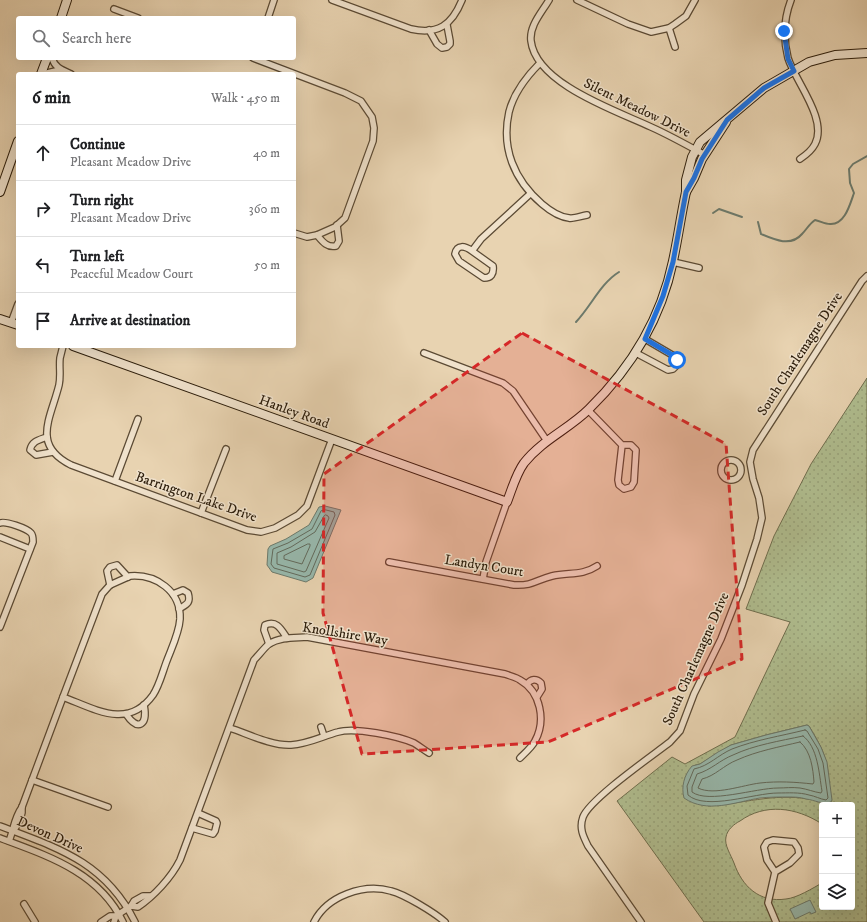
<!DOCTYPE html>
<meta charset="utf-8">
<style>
body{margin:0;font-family:"IM FELL DW Pica",serif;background:#f2f2f2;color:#202124}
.controls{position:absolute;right:12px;bottom:12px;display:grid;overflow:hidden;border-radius:4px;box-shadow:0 4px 16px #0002}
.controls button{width:36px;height:36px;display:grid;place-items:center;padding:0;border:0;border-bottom:1px solid #e0e0e0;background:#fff;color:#202124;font:20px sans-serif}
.stop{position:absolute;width:12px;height:12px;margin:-9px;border:3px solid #1a73e8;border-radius:50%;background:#fff}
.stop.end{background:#1a73e8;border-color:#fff;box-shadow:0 1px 4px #0008}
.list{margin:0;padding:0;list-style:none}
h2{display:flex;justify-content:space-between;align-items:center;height:52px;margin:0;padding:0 16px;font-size:17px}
h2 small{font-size:13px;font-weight:400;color:#757577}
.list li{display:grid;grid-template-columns:26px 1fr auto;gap:12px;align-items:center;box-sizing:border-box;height:56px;padding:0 16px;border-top:1px solid #e0e0e0}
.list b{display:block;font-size:15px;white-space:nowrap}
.list p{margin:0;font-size:13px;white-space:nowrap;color:#757577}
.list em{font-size:13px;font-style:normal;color:#757577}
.icon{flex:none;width:22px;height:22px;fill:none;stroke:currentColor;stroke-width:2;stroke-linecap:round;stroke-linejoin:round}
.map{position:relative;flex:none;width:867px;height:922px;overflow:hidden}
.search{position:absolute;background:#fff;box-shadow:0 4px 16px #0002;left:16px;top:16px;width:280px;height:44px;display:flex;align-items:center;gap:10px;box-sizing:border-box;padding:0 14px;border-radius:4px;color:#757577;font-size:15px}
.panel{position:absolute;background:#fff;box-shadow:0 4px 16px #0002;left:16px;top:72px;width:280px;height:276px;border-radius:4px}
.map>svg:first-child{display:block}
.grass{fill:url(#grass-dots);stroke:#6e6e4e;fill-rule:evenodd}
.water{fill:#97b8ac;stroke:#6c7a6c}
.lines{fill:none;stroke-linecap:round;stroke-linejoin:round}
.shore{stroke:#626a5c;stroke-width:1}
.stream{stroke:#6c7a6c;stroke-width:2}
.street-casing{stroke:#5b4a34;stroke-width:8}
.secondary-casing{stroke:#2c1d0b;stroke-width:10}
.street{stroke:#f0e2cc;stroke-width:5.5}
.secondary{stroke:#f0e2cc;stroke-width:8}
.route{stroke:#1a73e8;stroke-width:5}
.marked{fill:#d62828;fill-opacity:0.2;stroke:#d62828;stroke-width:3;stroke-dasharray:8 5;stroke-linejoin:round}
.labels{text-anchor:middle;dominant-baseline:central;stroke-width:3;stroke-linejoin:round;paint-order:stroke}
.street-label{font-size:14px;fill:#2c1d0b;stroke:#f0e2cc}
</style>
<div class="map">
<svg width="867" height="922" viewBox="0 0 867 922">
<defs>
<pattern id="grass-dots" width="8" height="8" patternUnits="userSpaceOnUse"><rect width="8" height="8" fill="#b0be90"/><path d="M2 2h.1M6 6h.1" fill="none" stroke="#98a37b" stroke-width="1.8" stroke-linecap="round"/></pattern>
</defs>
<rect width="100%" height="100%" fill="#e8d3b1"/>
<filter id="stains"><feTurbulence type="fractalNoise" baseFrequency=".005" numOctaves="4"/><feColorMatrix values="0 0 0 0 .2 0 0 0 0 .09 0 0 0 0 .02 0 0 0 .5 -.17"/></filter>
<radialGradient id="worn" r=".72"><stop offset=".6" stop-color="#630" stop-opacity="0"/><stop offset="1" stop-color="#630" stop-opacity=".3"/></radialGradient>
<path class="grass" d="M867 378V922H704L617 801 672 757 685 764 735 737 790 622 746 609 774 536 811 464ZM807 725 809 726C818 741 826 754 828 772L808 799C774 793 741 804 708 806L685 778C690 770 691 765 700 764L731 745 766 735ZM822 805H852V907H822V883C813 888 797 898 786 899 759 903 742 886 734 863 731 855 724 845 726 837 727 830 734 824 740 821 765 803 796 807 822 824Z"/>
<g class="water">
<polygon points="325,506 341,510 313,578 306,582 272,572 267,565 268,549 270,546 286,539 309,525 319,507"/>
<path d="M807 725 809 726 821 747 827 762 832 800 831 802C822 805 815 800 806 799 800 797 794 797 788 797 779 797 769 797 760 798 735 802 707 814 684 798 681 787 684 775 692 766L700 764 718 752 731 745 766 735Z"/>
<polygon points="810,900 816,912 811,914 810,912 795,919 790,909"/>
</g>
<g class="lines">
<g class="shore">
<polygon points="326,510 334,512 335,515 310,575 305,577 274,568 271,564 273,549 288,543 312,529 321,511"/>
<polygon points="326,515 328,516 329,518 306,571 304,572 277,564 277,553 291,547 315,532 324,516"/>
<polygon points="308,544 310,544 310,546 302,564 284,559 284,556"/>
<path d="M805 730 807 731 818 749 823 763 828 798 826 800C820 799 815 796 809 795 799 792 788 793 778 793 754 793 706 811 688 795L687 786 694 769C709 766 718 755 732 749 755 740 781 736 805 730Z"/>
<path d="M803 736C818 747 819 774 822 791L821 793C814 792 807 789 800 788 792 787 785 788 778 788 756 788 708 804 692 792V787L697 774C711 770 720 760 733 755 754 745 780 741 803 736Z"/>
<path d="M800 742C811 751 813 769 814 782L813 784C795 782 778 781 760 783 743 785 714 796 698 788L702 779C715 776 724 765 737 760 757 751 779 747 800 742Z"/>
</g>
<g class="stream">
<polyline points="713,213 719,209 742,217"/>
<path d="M758 222 761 234C775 240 791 247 802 234 807 229 809 224 815 220 820 221 825 224 830 224 845 225 850 204 854 193L850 183 849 169 853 164 867 156"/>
<path d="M576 322C591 306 601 283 619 272"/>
</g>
<defs>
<g id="street">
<path d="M332 0 411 29C438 35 452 25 462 0"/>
<path d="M549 0C542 12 529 26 531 41 536 84 617 111 651 127 669 135 687 145 705 155"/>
<polyline points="577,0 628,24 651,32 669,28 675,24 686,16 695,0"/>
<path d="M791 0C784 18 783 38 788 58 795 81 828 119 815 144 812 150 806 155 800 159"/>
<polyline points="114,9 138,18"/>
<polyline points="268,18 274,0"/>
<polyline points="669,28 675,47"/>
<polyline points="429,30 437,44 442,48 447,47 450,44 450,41 447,25"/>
<path d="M52 58C55 68 62 70 71 74"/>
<polyline points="253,58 345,93 361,101 372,117 374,128 373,141 345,218 335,227 317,235 307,237 294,233"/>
<path d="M540 63C526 77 514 92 509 112 501 148 514 180 542 204 549 210 559 217 569 218 574 219 581 216 587 215"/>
<polyline points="43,74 60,70"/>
<path d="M317 235C322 241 327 248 336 246L339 241 337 225"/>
<path d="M472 251 493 266C494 274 491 278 484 278L459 261 455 254C457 244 465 246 472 251L481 239 530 194"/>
<polyline points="673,262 699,268"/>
<polyline points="11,323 18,304"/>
<path d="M63 346C62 350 61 354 60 358 59 367 61 376 59 385 51 418 31 445 71 465L247 530 261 532 275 528 298 515 307 506 332 439"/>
<polyline points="424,353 503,383 513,391 547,441"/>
<polyline points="636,353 668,370 673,369 677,365 677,361 674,356 645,339"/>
<polyline points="588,410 622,445 618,480 619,485 624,489 631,487 634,482 636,450 631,445 622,445"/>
<path d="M47 437C39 440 32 441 30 450L36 455 53 452"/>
<circle cx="731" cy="470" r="10"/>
<polyline points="115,481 138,419"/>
<polyline points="201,513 226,449"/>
<path d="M0 523C6 521 26 528 31 533 33 535 33 538 33 542L0 627"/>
<polyline points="0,537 30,549"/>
<path d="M389 562 514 585C533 586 536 580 552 576 569 572 582 576 597 566"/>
<path d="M130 576C156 574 181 591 180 619 179 634 171 649 166 663 162 674 159 686 153 695 128 730 95 709 63 697L102 594 110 585Z"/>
<polyline points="483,579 486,562 507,502"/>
<polyline points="110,585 107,571 110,567 117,565 128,577"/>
<path d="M173 594 183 590 188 593C191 603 187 604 179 609"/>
<path d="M269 644 264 630 265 625C277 620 281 629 287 638"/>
<path d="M527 684C531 679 536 678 541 683L542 689 537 697"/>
<path d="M126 714C138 732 148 725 144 705"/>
<polyline points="321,727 324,736"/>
<path d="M230 728C248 734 272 746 291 745 308 744 323 736 338 732 355 727 398 736 414 743 419 746 424 750 429 753"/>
<polyline points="32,780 108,807"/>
<path d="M0 826C58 848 105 862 135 922"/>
<polyline points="192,828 213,834 215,831 217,823 216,821 198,813"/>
<path d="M14 830C19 823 23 816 22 807"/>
<path d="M0 838C48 856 99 872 123 922"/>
<path d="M9 841C14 829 14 818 22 807L63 697"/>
<polyline points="775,872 767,860 764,847 767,842 773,840 794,842 798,848 799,854 790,863 775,872 768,903 776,922"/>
<polyline points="24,904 35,922"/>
<path d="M131 906 138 907C154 896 171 878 180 860L254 660C259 655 264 648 269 644 280 637 294 638 307 637L505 674C510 676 516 677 520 680 541 692 546 721 535 741 532 747 525 753 520 758"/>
<polyline points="101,922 110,916 116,916 131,906 134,901 143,896 150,896"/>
<polyline points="114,922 116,916"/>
<path d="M314 922C327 896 364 883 391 891 404 894 435 913 445 922"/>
<path d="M641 922 588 846C583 836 579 828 583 817 590 799 652 756 670 742L680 731 694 694 721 639 742 585 757 539 762 518 759 498 753 479 750 462 753 450 862 281 867 276"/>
</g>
<g id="secondary">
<polyline points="61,18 67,0"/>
<polyline points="41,74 47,58"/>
<polyline points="0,192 18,141"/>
<polyline points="686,192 694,178 702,159 726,122"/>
<polyline points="0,319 18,325"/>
<path d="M73 346 507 502C512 489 516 474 524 463 542 440 569 429 589 409 631 368 661 319 673 261 678 238 681 215 686 192V180L692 157 700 142 764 88 809 62 835 55 867 53"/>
</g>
</defs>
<use href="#street" class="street-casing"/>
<use href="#secondary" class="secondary-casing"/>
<use href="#street" class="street"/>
<use href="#secondary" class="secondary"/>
</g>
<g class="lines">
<polyline class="route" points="677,360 674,356 645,339 663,296 673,262 686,192 694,178 702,159 727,120 764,88 794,71 788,59 784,31"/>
</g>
<path class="marked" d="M522 333 726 444 742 659 548 742 362 754 323 613 324 474Z"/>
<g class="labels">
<g class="street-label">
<text transform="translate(637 108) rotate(26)">Silent Meadow Drive</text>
<text transform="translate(800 354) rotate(-57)">South Charlemagne Drive</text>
<text transform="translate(294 412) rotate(20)">Hanley Road</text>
<text transform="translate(196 497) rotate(19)">Barrington Lake Drive</text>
<text transform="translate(484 566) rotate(9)">Landyn Court</text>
<text transform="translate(345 634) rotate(9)">Knollshire Way</text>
<text transform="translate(696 659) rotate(-66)">South Charlemagne Drive</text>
<text transform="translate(50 835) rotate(24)">Devon Drive</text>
</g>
</g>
<rect width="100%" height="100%" filter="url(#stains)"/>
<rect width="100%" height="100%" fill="url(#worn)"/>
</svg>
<div class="controls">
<button>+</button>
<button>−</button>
<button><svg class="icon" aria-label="layers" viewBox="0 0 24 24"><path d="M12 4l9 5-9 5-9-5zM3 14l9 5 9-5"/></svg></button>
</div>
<div class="stop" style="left:677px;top:360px"></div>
<div class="stop end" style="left:784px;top:31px"></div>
<div class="search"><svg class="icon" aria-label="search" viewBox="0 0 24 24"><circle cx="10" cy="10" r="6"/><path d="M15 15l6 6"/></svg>Search here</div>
<section class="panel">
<h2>6 min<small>Walk · 450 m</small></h2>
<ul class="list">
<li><svg class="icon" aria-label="ahead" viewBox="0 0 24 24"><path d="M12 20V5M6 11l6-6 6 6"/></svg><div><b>Continue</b><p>Pleasant Meadow Drive</p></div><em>40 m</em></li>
<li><svg class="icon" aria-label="right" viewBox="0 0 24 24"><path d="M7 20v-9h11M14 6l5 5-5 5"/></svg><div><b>Turn right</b><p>Pleasant Meadow Drive</p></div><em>360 m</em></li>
<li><svg class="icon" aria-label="left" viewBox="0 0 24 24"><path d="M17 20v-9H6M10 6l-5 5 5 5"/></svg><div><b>Turn left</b><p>Peaceful Meadow Court</p></div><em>50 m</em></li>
<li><svg class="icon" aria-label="arrive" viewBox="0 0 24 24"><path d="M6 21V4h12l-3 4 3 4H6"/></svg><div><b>Arrive at destination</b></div></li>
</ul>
</section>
</div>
